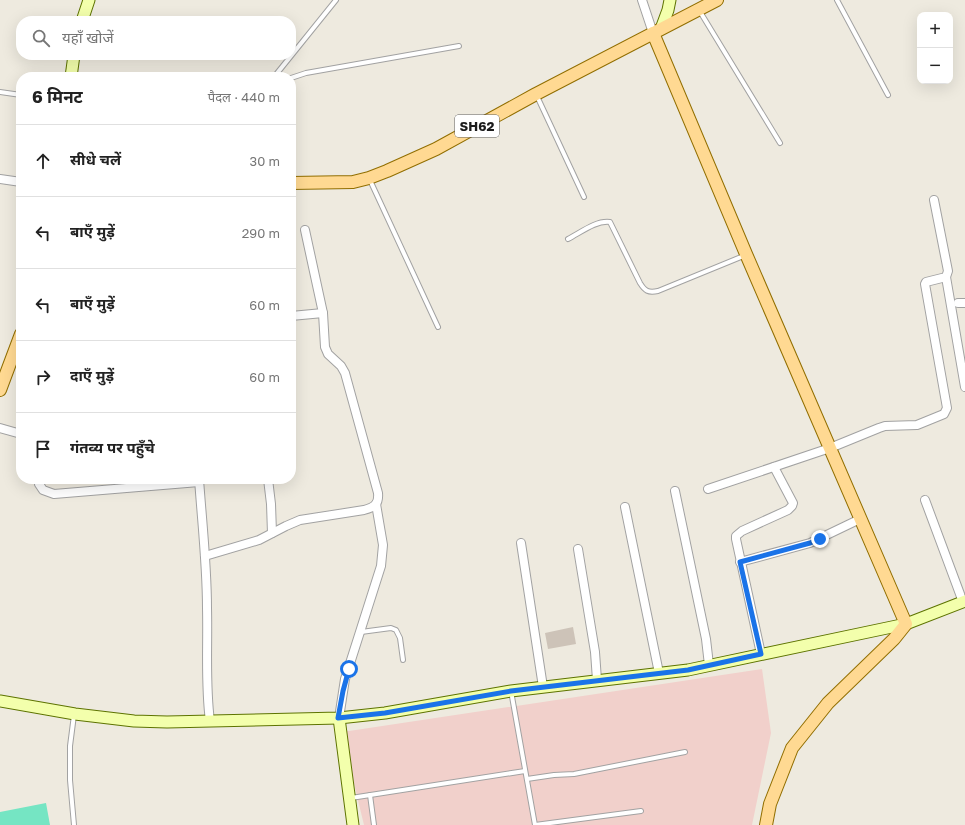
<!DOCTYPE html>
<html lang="hi">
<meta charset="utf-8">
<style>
body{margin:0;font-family:"Golos Text","Noto Sans Devanagari",sans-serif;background:#f2f2f2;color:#222}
.controls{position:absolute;right:12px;top:12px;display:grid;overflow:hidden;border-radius:8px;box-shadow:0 4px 16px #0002}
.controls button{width:36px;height:36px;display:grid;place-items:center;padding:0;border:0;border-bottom:1px solid #e0e0e0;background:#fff;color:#222;font:20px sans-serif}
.stop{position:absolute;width:12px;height:12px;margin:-9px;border:3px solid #1a73e8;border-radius:50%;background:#fff}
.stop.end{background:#1a73e8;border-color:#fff;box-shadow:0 1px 4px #0008}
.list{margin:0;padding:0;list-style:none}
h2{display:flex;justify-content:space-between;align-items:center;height:52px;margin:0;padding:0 16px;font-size:17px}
h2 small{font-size:13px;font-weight:400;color:#767676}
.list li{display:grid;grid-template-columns:26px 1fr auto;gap:12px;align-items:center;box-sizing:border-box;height:72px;padding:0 16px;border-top:1px solid #e0e0e0}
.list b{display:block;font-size:15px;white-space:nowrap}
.list em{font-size:13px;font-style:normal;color:#767676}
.icon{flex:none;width:22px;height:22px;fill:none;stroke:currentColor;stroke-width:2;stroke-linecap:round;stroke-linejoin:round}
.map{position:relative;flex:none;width:965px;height:825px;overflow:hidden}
.search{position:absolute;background:#fff;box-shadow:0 4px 16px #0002;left:16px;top:16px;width:280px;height:44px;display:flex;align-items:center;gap:10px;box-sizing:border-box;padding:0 14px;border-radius:16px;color:#767676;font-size:15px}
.panel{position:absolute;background:#fff;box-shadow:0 4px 16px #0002;left:16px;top:72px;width:280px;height:412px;border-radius:16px}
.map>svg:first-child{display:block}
.commercial{fill:#f1d0cb}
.pitch{fill:#75e5c3}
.building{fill:#cdc3b8}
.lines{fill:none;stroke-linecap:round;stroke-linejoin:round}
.lane-casing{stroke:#a2a2a2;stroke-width:6}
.street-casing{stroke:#a2a2a2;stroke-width:10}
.secondary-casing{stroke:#5d7300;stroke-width:13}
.primary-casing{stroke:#916e00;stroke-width:14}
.lane{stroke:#fff;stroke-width:4}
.street{stroke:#fff;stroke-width:8}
.secondary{stroke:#f3ffac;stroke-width:11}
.primary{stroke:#ffd992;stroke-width:12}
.route{stroke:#1a73e8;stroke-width:5}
.labels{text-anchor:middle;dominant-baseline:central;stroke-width:3.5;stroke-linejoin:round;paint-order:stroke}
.shield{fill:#fff;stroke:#5f5f5f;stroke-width:1}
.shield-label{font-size:13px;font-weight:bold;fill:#1b1b1b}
</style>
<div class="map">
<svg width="965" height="825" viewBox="0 0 965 825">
<rect width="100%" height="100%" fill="#eeeadf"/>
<polygon class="commercial" points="762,669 771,733 752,825 364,825 341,730 349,731"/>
<polygon class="pitch" points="46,803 50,825 0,825 0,812"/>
<polygon class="building" points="573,627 576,644 548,649 545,633"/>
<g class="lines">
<defs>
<g id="lane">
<polyline points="837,0 888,95"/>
<polyline points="699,10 780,143"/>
<polyline points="274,77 336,0"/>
<polyline points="291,78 306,73 459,46"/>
<polyline points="0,92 21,95"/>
<polyline points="536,94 584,197"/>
<polyline points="369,178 438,327"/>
<path d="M568 239C580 233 596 220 610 222L640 283C645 291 648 293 658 291L746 255"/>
<polyline points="361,632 391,628 396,630 400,638 403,660"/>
<polyline points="511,691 535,825"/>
<polyline points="527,779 554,775 574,774 685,752"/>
<polyline points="370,795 374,825"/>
<polyline points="351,798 525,771"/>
<polyline points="74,825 70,780 70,746 74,715"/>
<polyline points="535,825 641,811"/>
</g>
<g id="street">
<polyline points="642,0 653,33"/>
<polyline points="0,179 21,182"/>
<polyline points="946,277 965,387"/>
<polyline points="958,303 965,303"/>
<polyline points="291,316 323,313"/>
<polyline points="0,428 21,434"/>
<polyline points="39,479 39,484 43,490 54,494 199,482"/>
<path d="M199 479C202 522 207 565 207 608 208 646 205 684 210 721"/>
<polyline points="268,479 271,504 272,533"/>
<polyline points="708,489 830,448 879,428 885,426 917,425 944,414 947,408 925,284 926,282 946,277 948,271 934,200"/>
<polyline points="675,491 706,639 709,665"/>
<polyline points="925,500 963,602"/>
<polyline points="625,507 659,673"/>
<polyline points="521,543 543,687"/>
<polyline points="578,549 595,652 597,680"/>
<path d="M205 556 259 540 286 526 300 520 364 510C375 507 379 504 378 493L345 373 341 366 328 354 325 347 323 313 305 230"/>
<polyline points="740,562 810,543 860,519"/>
<polyline points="761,654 736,539 736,536 742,531 788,510 792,506 793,503 774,467"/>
<polyline points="339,718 345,679 381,566 383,545 376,504"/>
</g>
<g id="secondary">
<polyline points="82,21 89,0"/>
<polyline points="661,29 668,10 670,0"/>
<polyline points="71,77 74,55"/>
<polyline points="0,701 75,714 134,721 167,722 339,718 385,713 511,691 688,670 906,624 965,601"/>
<polyline points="339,718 353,825"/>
</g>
<g id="primary">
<polyline points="653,33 746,254 906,624 894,639 828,703 792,748 770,804 766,825"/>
<polyline points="291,183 353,182 369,178 387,171 436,149 536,94 717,0"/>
<polyline points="0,390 21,334"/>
</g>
</defs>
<use href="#lane" class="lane-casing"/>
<use href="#street" class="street-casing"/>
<use href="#secondary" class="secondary-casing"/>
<use href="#primary" class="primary-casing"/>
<use href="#lane" class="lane"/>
<use href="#street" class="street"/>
<use href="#secondary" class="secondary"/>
<use href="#primary" class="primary"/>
</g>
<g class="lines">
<polyline class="route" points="349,669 343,691 338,718 385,713 511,691 688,670 761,654 740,562 810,543 820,539"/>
</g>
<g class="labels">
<rect class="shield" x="455" y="115" width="44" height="22" rx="3"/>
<g class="shield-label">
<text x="477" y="126">SH62</text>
</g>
</g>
</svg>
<div class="controls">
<button>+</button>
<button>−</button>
</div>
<div class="stop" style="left:349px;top:669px"></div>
<div class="stop end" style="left:820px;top:539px"></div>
<div class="search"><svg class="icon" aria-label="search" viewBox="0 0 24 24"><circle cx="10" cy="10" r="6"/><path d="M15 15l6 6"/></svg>यहाँ खोजें</div>
<section class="panel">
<h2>6 मिनट<small>पैदल · 440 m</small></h2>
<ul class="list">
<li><svg class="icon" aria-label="ahead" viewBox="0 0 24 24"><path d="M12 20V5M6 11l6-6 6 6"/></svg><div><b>सीधे चलें</b></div><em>30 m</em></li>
<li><svg class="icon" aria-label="left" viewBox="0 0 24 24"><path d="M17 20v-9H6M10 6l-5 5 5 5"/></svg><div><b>बाएँ मुड़ें</b></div><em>290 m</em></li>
<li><svg class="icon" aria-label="left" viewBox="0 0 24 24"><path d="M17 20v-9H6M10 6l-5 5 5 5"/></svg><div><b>बाएँ मुड़ें</b></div><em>60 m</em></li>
<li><svg class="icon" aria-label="right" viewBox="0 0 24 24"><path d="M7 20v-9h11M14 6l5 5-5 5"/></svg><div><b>दाएँ मुड़ें</b></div><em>60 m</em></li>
<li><svg class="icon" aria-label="arrive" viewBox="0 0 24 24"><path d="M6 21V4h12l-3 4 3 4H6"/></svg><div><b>गंतव्य पर पहुँचे</b></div></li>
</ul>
</section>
</div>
